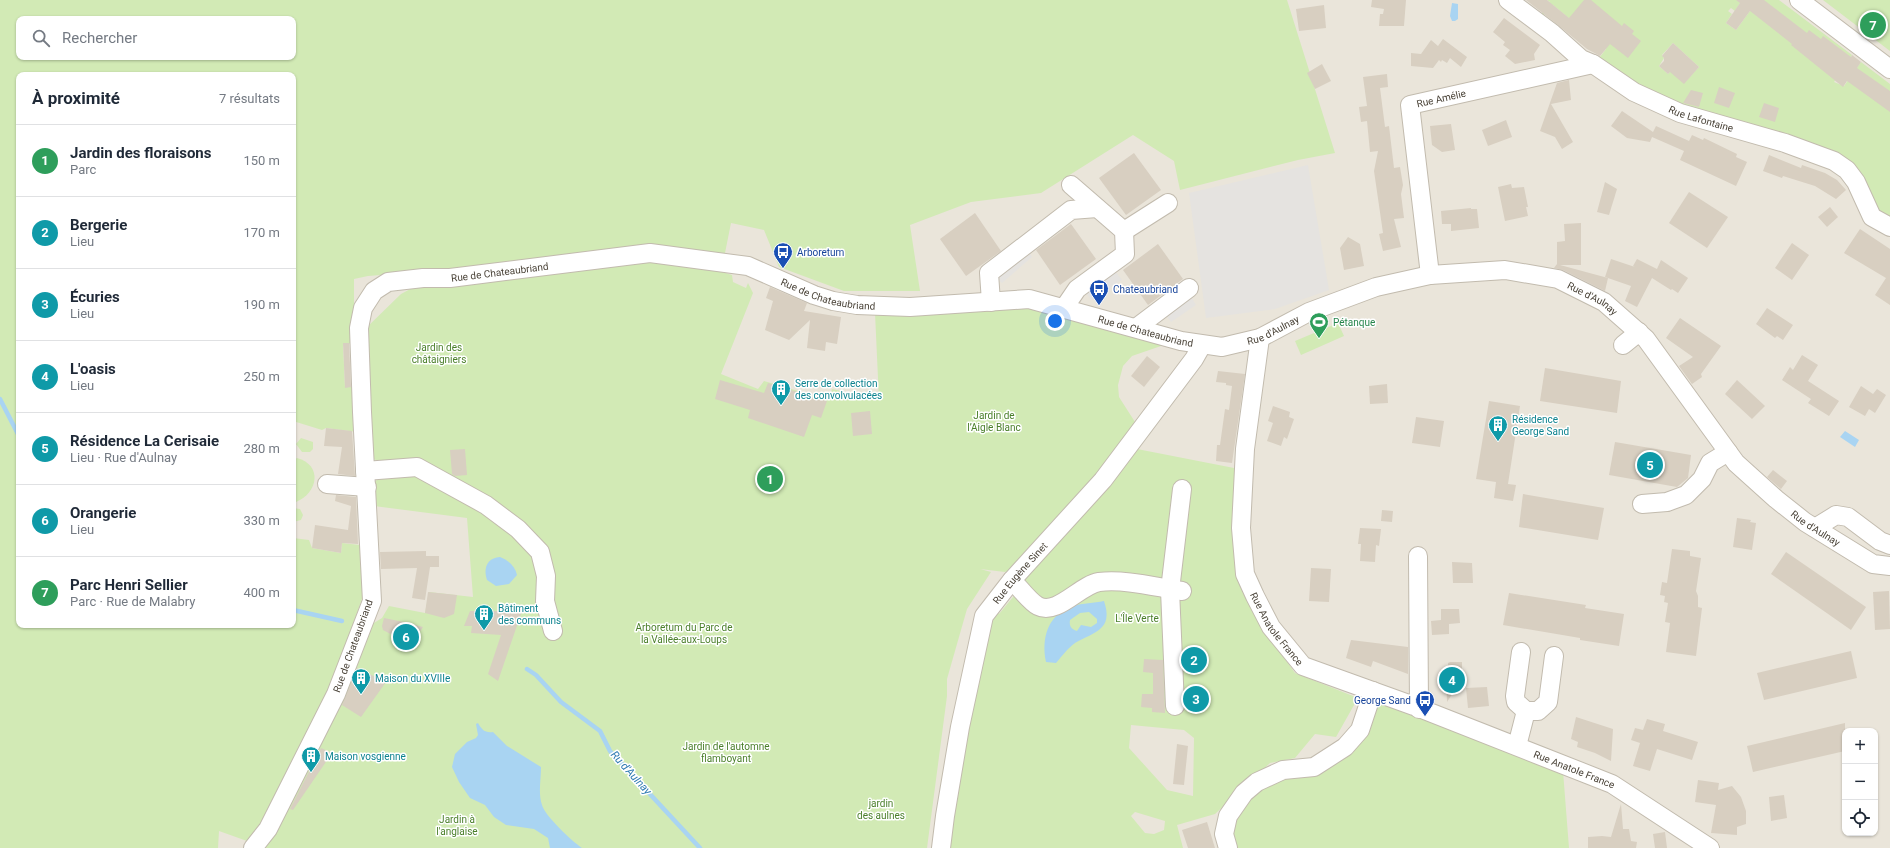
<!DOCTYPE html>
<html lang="fr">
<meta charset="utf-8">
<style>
body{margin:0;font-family:Roboto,sans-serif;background:#f2f2f3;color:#1f2937}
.controls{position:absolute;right:12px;bottom:12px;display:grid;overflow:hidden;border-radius:8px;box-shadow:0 1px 3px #0004}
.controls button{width:36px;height:36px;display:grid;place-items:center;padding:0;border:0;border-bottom:1px solid #e0e1e3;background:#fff;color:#1f2937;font:20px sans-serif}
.you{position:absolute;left:1055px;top:321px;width:14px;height:14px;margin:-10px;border:3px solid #fff;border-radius:50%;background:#1a73e8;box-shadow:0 0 0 6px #1a73e833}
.badge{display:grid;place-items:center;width:26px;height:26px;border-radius:50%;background:#7c3aed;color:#fff;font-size:13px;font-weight:700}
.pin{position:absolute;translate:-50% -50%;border:2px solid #fff;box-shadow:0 1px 4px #0006}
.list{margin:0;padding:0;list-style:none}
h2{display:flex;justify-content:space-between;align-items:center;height:52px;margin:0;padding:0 16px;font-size:17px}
h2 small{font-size:13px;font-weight:400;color:#747a83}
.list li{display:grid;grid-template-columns:26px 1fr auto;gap:12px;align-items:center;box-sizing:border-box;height:72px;padding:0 16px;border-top:1px solid #e0e1e3}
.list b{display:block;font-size:15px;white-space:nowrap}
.list p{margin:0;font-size:13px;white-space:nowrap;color:#747a83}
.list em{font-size:13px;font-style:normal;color:#747a83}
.icon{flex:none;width:22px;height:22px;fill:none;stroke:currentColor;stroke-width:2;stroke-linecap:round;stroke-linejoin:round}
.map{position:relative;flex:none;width:1890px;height:848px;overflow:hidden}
.search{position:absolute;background:#fff;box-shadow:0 1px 3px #0004;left:16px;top:16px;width:280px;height:44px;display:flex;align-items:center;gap:10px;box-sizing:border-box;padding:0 14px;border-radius:8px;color:#747a83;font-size:15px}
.panel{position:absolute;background:#fff;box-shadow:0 1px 3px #0004;left:16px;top:72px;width:280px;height:556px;border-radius:8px}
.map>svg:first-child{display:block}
.residential{fill:#eae5da;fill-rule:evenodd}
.green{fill:#d2eab5;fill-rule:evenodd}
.parking{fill:#e5e3e0}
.water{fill:#a9d4f2;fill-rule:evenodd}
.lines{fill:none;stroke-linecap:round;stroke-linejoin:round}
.stream{stroke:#a9d4f2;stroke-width:4.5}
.building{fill:#d8cfc1}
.minor-casing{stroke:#c2bbae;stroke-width:20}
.minor{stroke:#fff;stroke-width:18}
.labels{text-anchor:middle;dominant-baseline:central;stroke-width:3;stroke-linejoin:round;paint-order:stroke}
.street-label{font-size:10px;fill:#4b4439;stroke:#fff}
.transit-label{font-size:10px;fill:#164399;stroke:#fff;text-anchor:start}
.leisure-label{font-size:10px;fill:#27864d;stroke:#fff;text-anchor:start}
.park-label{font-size:10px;fill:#4a7f2a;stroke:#fff}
.culture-label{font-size:10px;fill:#0d838f;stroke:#fff;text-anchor:start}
.water-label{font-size:11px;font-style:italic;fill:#2e7ab2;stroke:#fff}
</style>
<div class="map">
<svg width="1890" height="848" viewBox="0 0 1890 848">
<rect width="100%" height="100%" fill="#f6f3ec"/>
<path class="residential" d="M0 0H1890V848H0ZM19 19H293V57H19ZM19 75H293V625H19ZM1845 731H1875V833H1845Z"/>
<g class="green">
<path d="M0 0H1287L1335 153 1298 160 1180 190 1174 161 1133 135 1041 193 971 202 910 225 920 291H844L779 267 764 230 731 223 725 253 663 249 511 265 368 276 354 279V343L343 344 345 387H356L357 432 326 428 322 430 293 421V75H19V625H293V538L309 540 312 548 341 553 342 543 360 545 363 596 330 689 260 824 247 841 219 831 218 848H0ZM19 19H293V57H19Z"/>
<path d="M1547 0H1742L1735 11 1731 8 1728 11 1732 14 1726 23 1736 30 1758 0H1779L1852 55 1834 82 1844 86 1861 62 1890 84V223L1882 219 1861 182 1702 112 1639 89 1599 58 1606 49 1553 5 1543 16 1541 14 1550 2ZM1673 43 1699 67 1686 81 1674 67 1668 74 1659 66 1664 58 1662 55Z"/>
<polygon points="1823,0 1890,0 1890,51"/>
<polygon points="641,260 703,266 732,275 733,282 746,288 748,283 753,293 721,374 758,389 764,381 829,400 832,389 879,400 875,313 1022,305 1162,342 1161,346 1132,356 1123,366 1118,385 1119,397 1135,422 1115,449 1113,457 1014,567 1005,572 980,569 991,572 967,609 947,679 947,696 927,848 259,848 341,704 356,668 369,626 382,618 389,606 425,613 429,592 473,597 467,518 374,506 372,483 377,480 376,460 368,457 364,330 401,294 414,287"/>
<polygon points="1338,323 1344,336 1301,355 1295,341"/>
<polygon points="301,438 313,442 313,449 310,452 302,452 296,444"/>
<path d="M1137 449 1234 468 1237 566 1241 588 1258 621 1295 673 1358 698 1336 737 1315 734 1295 758 1270 763 1215 814 1177 825 1183 848H949L987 617 997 612 999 614 1023 585 1016 579ZM1131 725 1184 730 1194 738 1193 796 1167 790 1129 748ZM1135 812 1165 821 1164 830 1154 834 1145 833 1131 816Z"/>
<path d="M297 458C323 465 318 493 296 502L293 501V461Z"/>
<polygon points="293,508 300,509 303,515 301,520 293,522"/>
<polygon points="1378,700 1494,747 1563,771 1569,848 1235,848 1232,838 1236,811 1272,778 1310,771 1311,757 1355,748"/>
</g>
<g class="parking">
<polygon points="1308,165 1329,290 1275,309 1206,318 1189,193"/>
<polygon points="1027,247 1032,257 1002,283 994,276"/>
<polygon points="1115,271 1122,280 1091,300 1085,291"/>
<polygon points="1190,295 1196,305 1171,322 1164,313"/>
</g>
<g class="water">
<polygon points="1452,3 1458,4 1458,19 1455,21 1452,21 1450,16"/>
<polygon points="1845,431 1859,440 1855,447 1840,437"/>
<path d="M500 557C508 560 515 566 517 575L509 584 496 586 487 580C483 568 487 558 500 557Z"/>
<path d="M1104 601C1114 630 1094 632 1075 643 1067 649 1062 656 1056 663L1046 662C1041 638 1048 614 1073 606 1083 603 1094 603 1104 601ZM1089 612 1097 619V623L1091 627 1081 625 1077 631C1071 629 1069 626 1070 620L1080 613Z"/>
<path d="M478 723C482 730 485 733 493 732L507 746 541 767C541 779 538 794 542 805 545 816 572 841 582 848H550L548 838 534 829 506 825 494 817 485 805 470 798 459 782 452 767 455 754 467 742 476 738 478 735 476 724Z"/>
</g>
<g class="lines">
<g class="stream">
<polyline points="0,399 19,436"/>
<polyline points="293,610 342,621"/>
<polyline points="527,669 536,675 561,702 600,731 610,751 700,848"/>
</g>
</g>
<g class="building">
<polygon points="1372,0 1406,0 1404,26 1379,26 1380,14 1383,14 1384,9 1371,7"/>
<polygon points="1526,0 1547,0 1569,18 1584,0 1591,0 1622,26 1624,23 1634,31 1632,34 1641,41 1628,58 1610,44 1600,56 1587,49 1558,25"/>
<polygon points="1736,0 1764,0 1807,33 1809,30 1821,39 1823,36 1851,57 1852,55 1861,62 1857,68 1890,91 1890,112 1847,81 1843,87 1791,45 1792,44 1750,11 1736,30 1726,23 1740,3"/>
<polygon points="1324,5 1326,28 1299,31 1296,9"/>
<polygon points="1504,18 1540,45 1534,54 1535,60 1515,64 1505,56 1510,50 1503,45 1505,42 1493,32"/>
<polygon points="1443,39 1467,57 1461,67 1450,58 1447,63 1442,60 1441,62 1439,60 1433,68 1411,66 1411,53 1421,54 1431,40 1438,46"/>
<polygon points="1673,43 1699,67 1684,84 1670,72 1668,74 1659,66 1664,61 1664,58 1662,56"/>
<polygon points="1322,64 1331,81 1315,89 1307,73"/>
<polygon points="1387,74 1388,87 1380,88 1385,127 1389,126 1394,168 1400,167 1403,185 1401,194 1404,218 1394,219 1401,247 1383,251 1379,234 1383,233 1374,171 1378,151 1370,152 1367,121 1361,122 1359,107 1367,106 1363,77"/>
<polygon points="1569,80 1571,100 1551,104 1573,142 1562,149 1555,137 1540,131 1557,83"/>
<polygon points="1719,87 1735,93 1729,108 1714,103"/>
<polygon points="1691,90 1703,93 1699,107 1683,103"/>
<polygon points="1764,103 1779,108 1775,122 1759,117"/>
<polygon points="1622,111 1653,132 1656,126 1689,141 1692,135 1703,140 1704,138 1737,154 1736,157 1747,162 1736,186 1680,160 1684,151 1652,137 1650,142 1627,138 1611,126"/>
<polygon points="1506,120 1512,137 1488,146 1482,130"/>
<polygon points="1451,124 1455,150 1442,152 1432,145 1430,126"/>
<polygon points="1134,153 1161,190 1126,215 1099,178"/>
<polygon points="1769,155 1801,168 1802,165 1825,173 1837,180 1846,190 1836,199 1815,186 1783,176 1782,178 1763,171"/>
<polygon points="1605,182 1617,189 1609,215 1597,212"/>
<polygon points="1511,184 1512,188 1524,187 1528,207 1526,207 1528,216 1505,221 1498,187"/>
<polygon points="1689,192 1728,217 1707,248 1669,223"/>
<polygon points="1830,207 1838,217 1827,227 1818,217"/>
<polygon points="1471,208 1471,209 1477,209 1479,228 1451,231 1451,224 1442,224 1441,211"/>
<polygon points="975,213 1001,251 966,276 940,239"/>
<polygon points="1581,223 1581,265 1560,265 1608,278 1605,291 1563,270 1554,268 1557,264 1557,242 1565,241 1564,224"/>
<polygon points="1071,224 1096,259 1060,285 1036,250"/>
<polygon points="1860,229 1890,249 1890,305 1875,295 1886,278 1844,253"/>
<polygon points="1348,237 1360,244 1364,266 1344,270 1340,248"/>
<polygon points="1792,243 1809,255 1792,280 1775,268"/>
<polygon points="1158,244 1183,279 1148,305 1123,270"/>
<polygon points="1611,259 1635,267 1633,266 1637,259 1657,269 1661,260 1688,278 1678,293 1672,289 1671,290 1652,278 1637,307 1625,301 1631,286 1605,277"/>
<polygon points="770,287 807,303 804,311 841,317 837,344 826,342 825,351 807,348 810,320 789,340 765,330 773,301 766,298"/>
<polygon points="1767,308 1793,325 1783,340 1777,336 1775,338 1756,324"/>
<polygon points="1680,318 1721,346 1701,374 1702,377 1692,384 1679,366 1693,357 1666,338"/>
<polygon points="343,343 349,343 351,387 345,388"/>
<polygon points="1802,355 1818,365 1808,381 1839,401 1829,416 1808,403 1811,399 1782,380 1790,367 1793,370"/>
<polygon points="1147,356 1160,367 1144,387 1131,376"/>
<polygon points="1545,368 1621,381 1617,413 1540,401"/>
<polygon points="1218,371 1245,374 1232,463 1216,461 1217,445 1220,445 1225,409 1229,410 1232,386 1226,385 1226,383 1216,382"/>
<polygon points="720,380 764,393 768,383 827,401 821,418 812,415 804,437 748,418 750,410 715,399"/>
<polygon points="1737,380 1765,406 1752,419 1725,394"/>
<polygon points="1387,384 1388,403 1370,404 1369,386"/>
<polygon points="1861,386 1873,394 1877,389 1886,395 1875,413 1869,409 1865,416 1849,407"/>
<polygon points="1489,401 1520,406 1508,484 1516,485 1513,501 1494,498 1496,482 1476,479"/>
<polygon points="1273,406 1290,412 1289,417 1294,419 1287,439 1284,437 1281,446 1267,441 1273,423 1268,421"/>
<polygon points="870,411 872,434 853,436 851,413"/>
<polygon points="1416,417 1444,421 1440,447 1412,443"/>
<polygon points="326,428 352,431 355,476 338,474 342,447 324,446"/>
<polygon points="1615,442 1691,455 1688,478 1677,487 1609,475"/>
<polygon points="465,449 467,475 455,476 452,474 450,450"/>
<polygon points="1773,470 1787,481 1781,489 1767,477"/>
<polygon points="1523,494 1604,508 1598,540 1519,527"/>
<polygon points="336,495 356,497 358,544 342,543 341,553 312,548 315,525 348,530 351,506 335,501"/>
<polygon points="1382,510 1393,511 1392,522 1381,521"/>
<polygon points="1737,518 1751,520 1750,522 1756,523 1752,550 1733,547"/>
<polygon points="1360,528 1381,529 1379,546 1376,545 1375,562 1360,561 1361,544 1358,544"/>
<polygon points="1672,549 1690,551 1690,556 1701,558 1696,591 1698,596 1698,607 1702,608 1696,656 1666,652 1670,623 1665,622 1668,603 1664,602 1665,596 1660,595 1662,582 1667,583"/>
<polygon points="426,551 426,556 439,556 439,567 430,567 425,600 412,598 417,568 381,569 380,552"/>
<polygon points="1786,552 1866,607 1851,630 1771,574"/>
<polygon points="1452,562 1472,563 1473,583 1453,583"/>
<polygon points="1311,568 1331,569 1329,602 1309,601"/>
<polygon points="1889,591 1890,629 1875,630 1873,592"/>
<polygon points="428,592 457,595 454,614 444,618 425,613"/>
<polygon points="1509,593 1586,605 1585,608 1624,614 1619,646 1580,640 1580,638 1503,625"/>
<polygon points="1441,609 1459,609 1460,623 1449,624 1449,634 1432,635 1431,621 1441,620"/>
<polygon points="470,611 522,611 498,681 488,674 501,635 471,633 472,626 464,626"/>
<polygon points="384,618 404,622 423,627 411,645 383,630 382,626"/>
<polygon points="1351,640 1408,647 1408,674 1373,661 1371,667 1346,658"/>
<polygon points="1851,651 1857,678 1764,700 1757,673"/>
<polygon points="1144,659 1163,660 1165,713 1152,712 1152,708 1141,707 1142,694 1153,694 1153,673 1143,672"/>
<polygon points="1450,662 1462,662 1462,679 1447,702 1446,674 1448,674 1448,663"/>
<polygon points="357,668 386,682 361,717 342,705"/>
<polygon points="1487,687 1489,706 1468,708 1466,688"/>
<polygon points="1185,694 1206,696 1204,707 1185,705"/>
<polygon points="1576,717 1613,729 1611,761 1595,753 1577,747 1578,742 1571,739"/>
<polygon points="1647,719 1665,724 1663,731 1698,742 1692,760 1657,749 1650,771 1633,766 1640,743 1631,740 1635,728 1643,730"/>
<polygon points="1845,723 1845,751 1753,772 1747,746"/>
<polygon points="1177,744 1188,746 1184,785 1173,784"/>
<polygon points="321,748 332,753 293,810 290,809"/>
<polygon points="1698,780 1719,783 1718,790 1732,786 1741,797 1746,811 1746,824 1737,827 1737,835 1711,833 1716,805 1695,802"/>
<polygon points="1784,795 1787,818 1771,821 1769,797"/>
<polygon points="1621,804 1623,829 1629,829 1631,841 1637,842 1636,848 1588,848 1588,837 1602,836 1611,837"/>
<polygon points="1207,822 1215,848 1188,848 1182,830"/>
<polygon points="1665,832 1667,848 1655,848 1653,834"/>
</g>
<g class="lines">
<defs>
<g id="minor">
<path id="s1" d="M1508 0 1552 33 1581 59 1593 64 1634 92 1680 113 1785 143 1834 161 1847 170 1856 182 1872 217 1890 227"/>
<polyline points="1799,0 1890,69"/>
<polyline points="1124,231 1168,203"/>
<path id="s2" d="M1430 275 1410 105 1593 64"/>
<polyline points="991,302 989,273 1071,210 1097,208"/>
<polyline points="1064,308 1077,289 1125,254 1124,231 1071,185"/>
<polyline points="1136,328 1189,288"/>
<path id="s3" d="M1260 338 1245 449 1241 528 1245 574 1255 596 1271 627 1303 666 1414 706 1612 784 1710 848"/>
<polyline points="1623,345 1639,332"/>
<polyline points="365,471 417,467 486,505 518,529 540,552 546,576 545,601 553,631"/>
<polyline points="327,484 367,487"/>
<polyline points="1642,504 1667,502 1686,495 1702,479 1710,463 1728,452"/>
<polyline points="1815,528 1836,515 1848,517 1880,541 1890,545"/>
<polyline points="1418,556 1419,709"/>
<path d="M1012 580C1019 587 1030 602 1038 606 1057 616 1080 585 1099 582 1126 579 1155 587 1182 591"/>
<polyline points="1521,652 1515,696 1516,702 1526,711 1538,711 1548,702 1554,656"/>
<polyline points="1175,706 1170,590 1182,489"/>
<polyline points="1517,746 1526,711"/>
<path id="s4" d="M253 848 268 829 336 694 372 601 362 412 359 328 363 308 374 291 388 282 423 278H450L650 253 748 266 814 295 833 301 857 305 910 307 1029 299 1181 341 1222 347 1260 338 1309 312 1376 287 1430 275 1505 270 1558 279 1604 302 1646 339 1736 463 1776 499 1805 522 1873 564 1890 566"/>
<path id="s5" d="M941 848 945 816 960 727 984 616 1012 580 1103 480 1194 359 1202 345"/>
<polyline points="1228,848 1224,834 1228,816 1244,793 1257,782 1283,770 1314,767 1345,747 1360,730 1373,691"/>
</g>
</defs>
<use href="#minor" class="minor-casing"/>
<use href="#minor" class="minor"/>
</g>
<defs>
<symbol id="bus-pin" viewBox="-11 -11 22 30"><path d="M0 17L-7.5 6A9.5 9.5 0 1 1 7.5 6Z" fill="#1a4fb4" stroke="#fff"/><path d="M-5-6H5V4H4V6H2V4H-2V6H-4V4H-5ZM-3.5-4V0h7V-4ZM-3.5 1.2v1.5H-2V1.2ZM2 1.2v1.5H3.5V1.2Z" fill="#fff"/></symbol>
<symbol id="stadium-pin" viewBox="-11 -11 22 30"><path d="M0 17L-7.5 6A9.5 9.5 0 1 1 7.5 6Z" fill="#2e9e5b" stroke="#fff"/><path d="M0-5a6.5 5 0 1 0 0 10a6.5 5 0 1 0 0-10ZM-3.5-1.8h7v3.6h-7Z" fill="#fff"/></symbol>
<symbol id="building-pin" viewBox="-11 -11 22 30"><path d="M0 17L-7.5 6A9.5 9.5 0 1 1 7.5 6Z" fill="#0f9aa8" stroke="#fff"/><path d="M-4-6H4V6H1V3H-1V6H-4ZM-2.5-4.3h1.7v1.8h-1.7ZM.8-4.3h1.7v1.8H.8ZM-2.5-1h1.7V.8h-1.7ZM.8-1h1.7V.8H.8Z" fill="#fff"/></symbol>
</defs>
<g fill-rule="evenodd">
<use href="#bus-pin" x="772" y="241" width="22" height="30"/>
<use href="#bus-pin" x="1088" y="278" width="22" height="30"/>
<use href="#stadium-pin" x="1308" y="311" width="22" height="30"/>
<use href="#building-pin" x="770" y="378" width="22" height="30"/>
<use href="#building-pin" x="1487" y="414" width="22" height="30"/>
<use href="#building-pin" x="473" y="603" width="22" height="30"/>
<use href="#building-pin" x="350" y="667" width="22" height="30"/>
<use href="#bus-pin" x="1414" y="689" width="22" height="30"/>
<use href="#building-pin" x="300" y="745" width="22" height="30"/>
</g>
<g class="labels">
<g class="street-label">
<text stroke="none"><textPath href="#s2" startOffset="203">Rue Amélie</textPath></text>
<text stroke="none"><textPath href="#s1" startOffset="229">Rue Lafontaine</textPath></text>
<text stroke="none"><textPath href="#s4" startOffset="718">Rue de Chateaubriand</textPath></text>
<text stroke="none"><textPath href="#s4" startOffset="1054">Rue de Chateaubriand</textPath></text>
<text stroke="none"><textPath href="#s4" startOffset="1846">Rue d'Aulnay</textPath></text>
<text stroke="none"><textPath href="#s4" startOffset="1510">Rue d'Aulnay</textPath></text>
<text stroke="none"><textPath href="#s4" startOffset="1378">Rue de Chateaubriand</textPath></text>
<text stroke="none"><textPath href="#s4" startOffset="2170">Rue d'Aulnay</textPath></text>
<text stroke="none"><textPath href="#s5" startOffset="292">Rue Eugène Sinet</textPath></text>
<text stroke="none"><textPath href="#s3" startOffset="301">Rue Anatole France</textPath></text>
<text transform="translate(353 646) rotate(-70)">Rue de Chateaubriand</text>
<text stroke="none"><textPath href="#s3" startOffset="637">Rue Anatole France</textPath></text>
</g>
<g class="transit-label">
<text x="797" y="252">Arboretum</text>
<text x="1113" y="289">Chateaubriand</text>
<text x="1411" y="700" text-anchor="end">George Sand</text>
</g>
<g class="leisure-label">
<text x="1333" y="322">Pétanque</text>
</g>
<g class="park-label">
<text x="439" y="347">Jardin des<tspan x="439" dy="12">châtaigniers</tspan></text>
<text x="994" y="415">Jardin de<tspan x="994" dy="12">l’Aigle Blanc</tspan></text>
<text x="1137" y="618">L'Île Verte</text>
<text x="684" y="627">Arboretum du Parc de<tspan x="684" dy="12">la Vallée-aux-Loups</tspan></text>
<text x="726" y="746">Jardin de l'automne<tspan x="726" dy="12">flamboyant</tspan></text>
<text x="881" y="803">jardin<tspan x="881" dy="12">des aulnes</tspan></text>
<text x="457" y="819">Jardin à<tspan x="457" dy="12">l'anglaise</tspan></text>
</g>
<g class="culture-label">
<text x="795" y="383">Serre de collection<tspan x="795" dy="12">des convolvulacées</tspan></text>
<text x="1512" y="419">Résidence<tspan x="1512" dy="12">George Sand</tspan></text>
<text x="498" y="608">Bâtiment<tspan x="498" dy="12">des communs</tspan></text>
<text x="375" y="678">Maison du XVIIIe</text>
<text x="325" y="756">Maison vosgienne</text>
</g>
<g class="water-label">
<text transform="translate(631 773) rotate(48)">Ru d'Aulnay</text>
</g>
</g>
</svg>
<div class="controls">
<button>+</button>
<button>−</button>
<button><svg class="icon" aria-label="locate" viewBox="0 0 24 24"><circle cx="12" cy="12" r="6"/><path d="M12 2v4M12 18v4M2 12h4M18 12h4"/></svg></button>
</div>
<div class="you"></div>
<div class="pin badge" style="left:770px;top:479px;background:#2e9e5b">1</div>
<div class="pin badge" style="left:1194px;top:660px;background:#0f9aa8">2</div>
<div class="pin badge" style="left:1196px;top:699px;background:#0f9aa8">3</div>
<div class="pin badge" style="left:1452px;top:680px;background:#0f9aa8">4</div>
<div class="pin badge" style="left:1650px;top:465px;background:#0f9aa8">5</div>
<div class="pin badge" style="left:406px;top:637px;background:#0f9aa8">6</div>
<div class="pin badge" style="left:1873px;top:25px;background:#2e9e5b">7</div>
<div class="search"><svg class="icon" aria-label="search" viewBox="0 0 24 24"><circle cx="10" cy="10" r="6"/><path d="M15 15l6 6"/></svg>Rechercher</div>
<section class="panel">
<h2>À proximité<small>7 résultats</small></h2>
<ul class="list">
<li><span class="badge" style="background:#2e9e5b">1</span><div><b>Jardin des floraisons</b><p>Parc</p></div><em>150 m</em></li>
<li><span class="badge" style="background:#0f9aa8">2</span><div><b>Bergerie</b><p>Lieu</p></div><em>170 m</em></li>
<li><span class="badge" style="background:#0f9aa8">3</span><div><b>Écuries</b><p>Lieu</p></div><em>190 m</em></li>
<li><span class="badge" style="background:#0f9aa8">4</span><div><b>L'oasis</b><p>Lieu</p></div><em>250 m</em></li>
<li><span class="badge" style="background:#0f9aa8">5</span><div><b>Résidence La Cerisaie</b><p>Lieu · Rue d'Aulnay</p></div><em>280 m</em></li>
<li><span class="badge" style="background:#0f9aa8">6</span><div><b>Orangerie</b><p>Lieu</p></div><em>330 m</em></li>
<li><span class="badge" style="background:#2e9e5b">7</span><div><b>Parc Henri Sellier</b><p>Parc · Rue de Malabry</p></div><em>400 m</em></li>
</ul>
</section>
</div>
